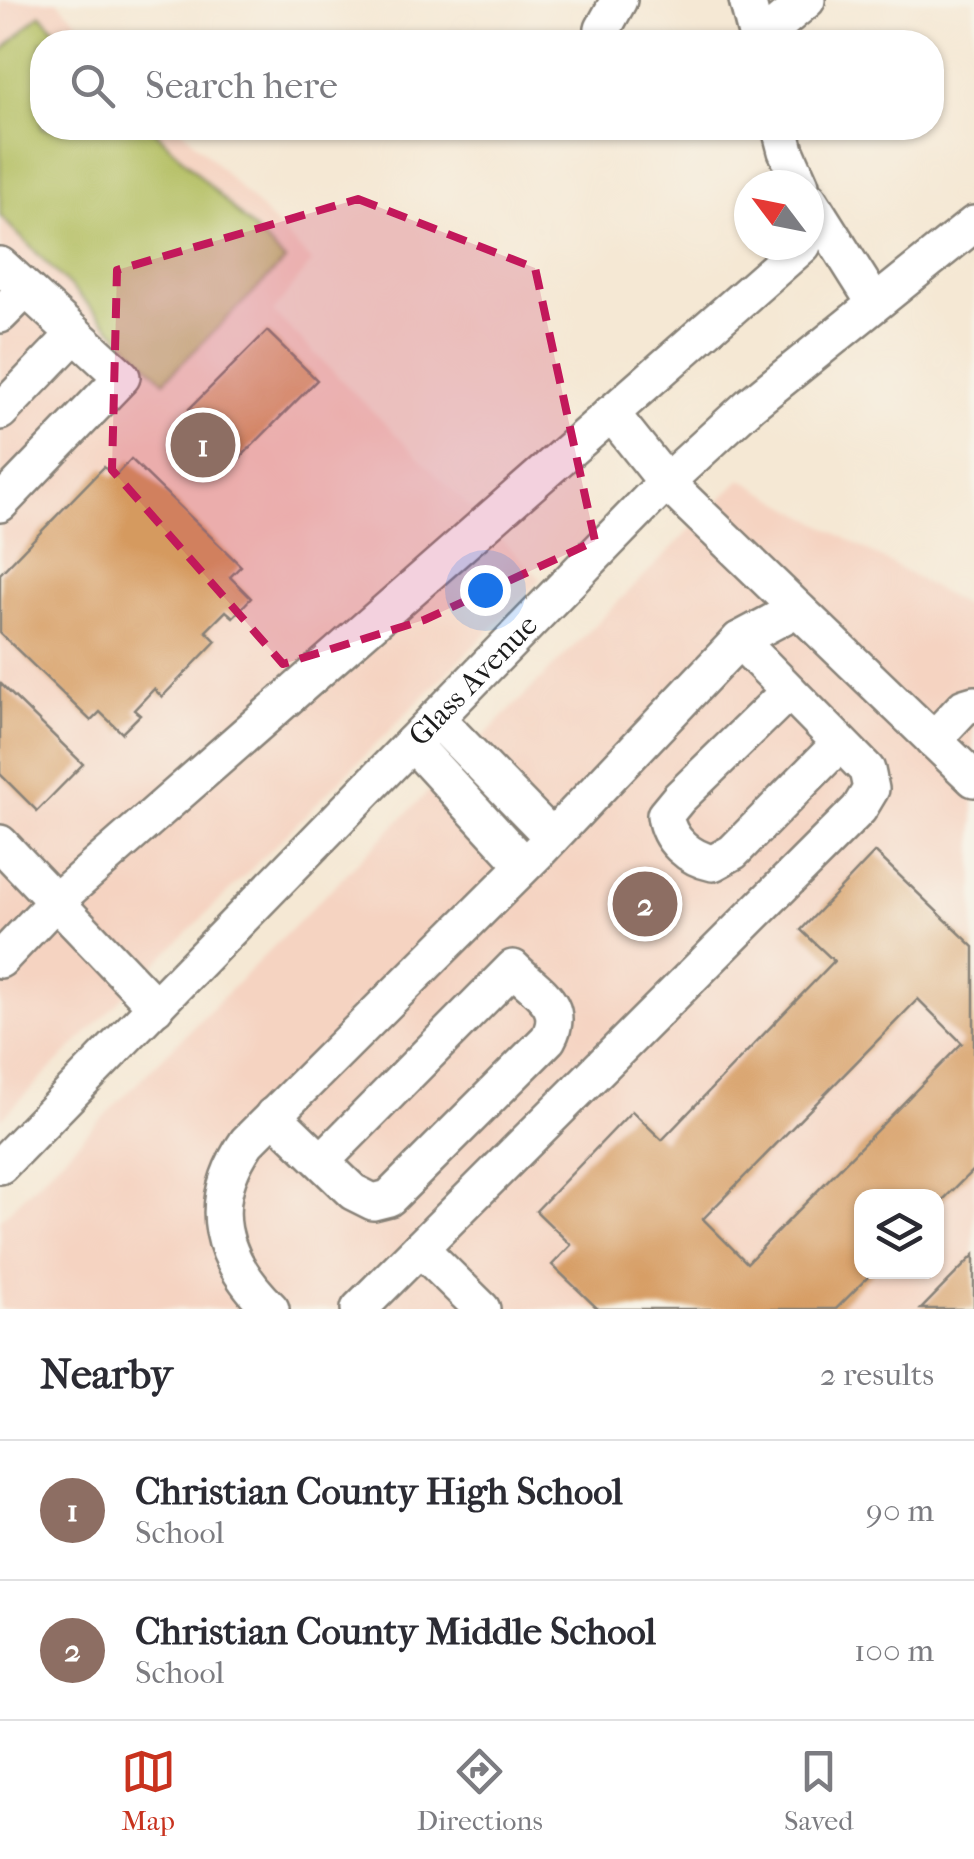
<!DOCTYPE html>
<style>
body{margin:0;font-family:"IM FELL French Canon",serif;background:#f7f7f7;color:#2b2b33}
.controls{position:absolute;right:30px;bottom:30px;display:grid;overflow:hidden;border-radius:20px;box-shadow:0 2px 8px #0004}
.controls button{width:90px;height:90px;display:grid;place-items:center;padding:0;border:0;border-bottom:2px solid #e1e1e2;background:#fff;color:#2b2b33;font:50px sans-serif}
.compass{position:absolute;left:734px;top:170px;width:90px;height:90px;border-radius:50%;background:#fff;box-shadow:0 2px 8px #0004;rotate:302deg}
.you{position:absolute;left:485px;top:590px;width:35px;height:35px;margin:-25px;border:8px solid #fff;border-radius:50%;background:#1a73e8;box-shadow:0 0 0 15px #1a73e833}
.badge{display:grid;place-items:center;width:65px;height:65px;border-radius:50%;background:#c8321e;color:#fff;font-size:32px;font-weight:700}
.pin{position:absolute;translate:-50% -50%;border:5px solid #fff;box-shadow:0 2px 10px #0006}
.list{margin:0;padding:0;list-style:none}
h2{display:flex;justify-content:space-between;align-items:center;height:130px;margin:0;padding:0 40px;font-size:42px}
h2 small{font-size:32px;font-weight:400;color:#7c7c81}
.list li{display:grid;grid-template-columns:65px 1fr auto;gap:30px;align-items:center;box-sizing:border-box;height:140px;padding:0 40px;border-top:2px solid #e1e1e2}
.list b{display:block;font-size:38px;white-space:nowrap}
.list p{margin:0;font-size:32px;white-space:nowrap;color:#7c7c81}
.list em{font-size:32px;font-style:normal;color:#7c7c81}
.icon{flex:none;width:55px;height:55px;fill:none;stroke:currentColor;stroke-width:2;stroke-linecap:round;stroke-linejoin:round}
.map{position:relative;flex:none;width:974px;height:1309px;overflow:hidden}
.search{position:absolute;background:#fff;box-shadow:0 2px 8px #0004;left:30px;right:30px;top:30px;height:110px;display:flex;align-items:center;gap:25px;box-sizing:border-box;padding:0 35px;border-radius:40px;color:#7c7c81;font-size:38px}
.sheet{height:410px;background:#fff}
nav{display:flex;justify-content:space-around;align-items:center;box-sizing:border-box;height:140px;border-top:2px solid #e1e1e2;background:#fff;font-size:28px;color:#7c7c81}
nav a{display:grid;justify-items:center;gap:5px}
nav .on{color:#c8321e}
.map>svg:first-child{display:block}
.built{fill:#f5d3c1;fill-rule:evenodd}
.green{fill:#b2be60;stroke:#676d3e;stroke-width:2.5}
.building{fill:#d59a5e;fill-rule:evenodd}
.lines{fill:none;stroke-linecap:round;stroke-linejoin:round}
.minor-casing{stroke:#888278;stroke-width:40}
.minor{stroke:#fff;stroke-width:35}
.marked{fill:#c2185b;fill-opacity:0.2;stroke:#c2185b;stroke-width:8;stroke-dasharray:20 12;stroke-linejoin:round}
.labels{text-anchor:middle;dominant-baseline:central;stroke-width:9;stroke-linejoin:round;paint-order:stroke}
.street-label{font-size:30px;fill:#1c1c1c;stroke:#f7f3e8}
</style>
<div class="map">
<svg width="974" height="1309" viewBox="0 0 974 1309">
<rect width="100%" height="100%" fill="#f7f3e8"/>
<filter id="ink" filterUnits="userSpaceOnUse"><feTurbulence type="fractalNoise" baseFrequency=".01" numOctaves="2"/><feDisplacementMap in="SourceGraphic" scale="20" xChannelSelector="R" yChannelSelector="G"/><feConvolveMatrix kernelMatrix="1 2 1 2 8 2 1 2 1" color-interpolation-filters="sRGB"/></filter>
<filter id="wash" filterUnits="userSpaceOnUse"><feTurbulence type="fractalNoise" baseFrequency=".0048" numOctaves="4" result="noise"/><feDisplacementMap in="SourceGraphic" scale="40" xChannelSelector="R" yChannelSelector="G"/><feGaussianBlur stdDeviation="2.25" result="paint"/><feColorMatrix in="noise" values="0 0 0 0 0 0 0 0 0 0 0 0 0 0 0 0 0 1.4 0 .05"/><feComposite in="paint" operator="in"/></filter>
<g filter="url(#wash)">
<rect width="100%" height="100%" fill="#f5e8d4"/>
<g class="built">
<polygon points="0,0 57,0 98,42 42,42 42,128 181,128 312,262 273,312 541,579 0,1120"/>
<path d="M741 479 974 611V1309H0V1220ZM862 1196H936V1272H862Z"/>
</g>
<polygon class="green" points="40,14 68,42 42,42 42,128 152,128 285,261 164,381 0,216 0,53"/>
<g id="blocks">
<g class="building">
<polygon points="267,331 317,380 239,459 189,409"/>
<polygon points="131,459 241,566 230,577 251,598 233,617 226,611 206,631 216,641 162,697 154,689 134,710 140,715 122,733 100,712 91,721 0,633 0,574 104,467 114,477"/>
<polygon points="0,683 83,764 37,811 0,774"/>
<path d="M875 852 974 947V1169L936 1207V1196H862V1272H873L836 1309H598L552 1265 571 1245 536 1211 632 1111 662 1140 834 961 801 930ZM918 999 962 1043 747 1263 703 1219Z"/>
<polygon points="974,1255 974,1309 921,1309"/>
</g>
</g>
</g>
<g filter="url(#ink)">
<use href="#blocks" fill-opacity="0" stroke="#888278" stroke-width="2.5"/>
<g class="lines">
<defs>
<g id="minor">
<polyline points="747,0 758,42"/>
<polyline points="758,41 807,0"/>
<polyline points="601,42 603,29 619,0"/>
<polyline points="780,128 786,151 801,185"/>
<polyline points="809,199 874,302"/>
<polyline points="0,265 122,377 0,504"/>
<polyline points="0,315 26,289"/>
<polyline points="0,412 75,334"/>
<polyline points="611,413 666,482 974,779"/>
<path d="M789 691 679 798 665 815C668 840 689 858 713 863L733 852 840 743"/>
<polyline points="436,718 552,837"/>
<polyline points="933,740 964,707 974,704"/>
<polyline points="412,743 524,865"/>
<polyline points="0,843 156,1007"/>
<polyline points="0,960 56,901 803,245"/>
<path d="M273 1115 353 1192 373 1202 389 1198 548 1039C567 1005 537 992 513 968L322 1161"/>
<path id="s1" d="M0 1166 666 482 750 405 974 224"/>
<polyline points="420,1248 482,1309"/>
<path d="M271 1309C220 1259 204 1204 247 1142L539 851 739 640 797 609"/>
<polyline points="359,1309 859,809 871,789 867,770 739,640"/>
</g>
</defs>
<use href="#minor" class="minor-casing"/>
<use href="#minor" class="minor"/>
</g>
</g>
<path class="marked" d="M358 199 535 268 595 541 424 620 283 664 112 470 117 270Z"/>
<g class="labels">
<g class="street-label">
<text stroke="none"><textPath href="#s1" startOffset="678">Glass Avenue</textPath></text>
</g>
</g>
</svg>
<div class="controls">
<button><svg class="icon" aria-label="layers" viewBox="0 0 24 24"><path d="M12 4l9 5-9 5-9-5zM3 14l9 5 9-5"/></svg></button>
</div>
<svg class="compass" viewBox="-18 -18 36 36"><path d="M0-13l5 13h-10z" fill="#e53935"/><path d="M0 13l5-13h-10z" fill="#7c7c81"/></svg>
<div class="you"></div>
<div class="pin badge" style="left:203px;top:445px;background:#8d6e63">1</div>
<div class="pin badge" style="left:645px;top:904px;background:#8d6e63">2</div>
<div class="search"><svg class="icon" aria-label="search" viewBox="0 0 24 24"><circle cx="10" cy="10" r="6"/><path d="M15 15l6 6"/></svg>Search here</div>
</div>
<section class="sheet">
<h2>Nearby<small>2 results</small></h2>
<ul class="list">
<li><span class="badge" style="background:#8d6e63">1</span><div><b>Christian County High School</b><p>School</p></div><em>90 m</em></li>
<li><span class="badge" style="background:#8d6e63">2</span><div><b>Christian County Middle School</b><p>School</p></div><em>100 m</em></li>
</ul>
</section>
<nav>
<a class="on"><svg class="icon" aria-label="map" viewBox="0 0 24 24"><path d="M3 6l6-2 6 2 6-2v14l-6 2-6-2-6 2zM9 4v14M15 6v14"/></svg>Map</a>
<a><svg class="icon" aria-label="directions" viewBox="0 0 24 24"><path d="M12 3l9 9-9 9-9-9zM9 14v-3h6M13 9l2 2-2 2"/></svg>Directions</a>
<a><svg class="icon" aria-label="saved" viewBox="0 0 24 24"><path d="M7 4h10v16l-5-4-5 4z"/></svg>Saved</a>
</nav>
